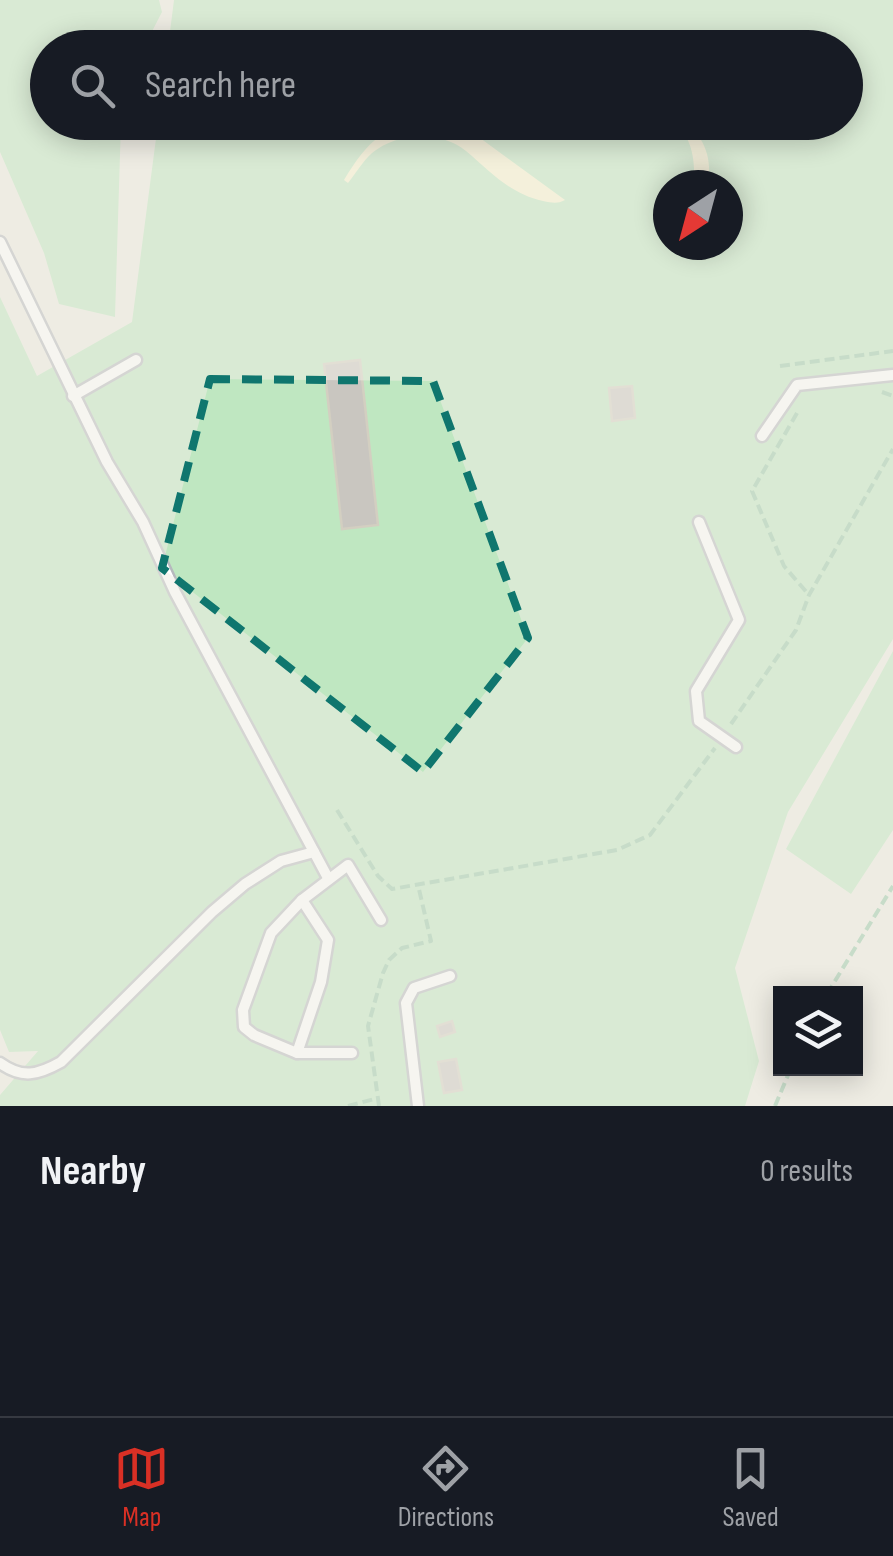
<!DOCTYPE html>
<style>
body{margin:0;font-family:"Sofia Sans Condensed",sans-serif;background:#242831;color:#f1f3f6}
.controls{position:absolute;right:30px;bottom:30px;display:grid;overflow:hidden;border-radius:0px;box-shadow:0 5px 25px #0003}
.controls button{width:90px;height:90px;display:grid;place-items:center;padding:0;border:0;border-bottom:2px solid #363941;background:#171b24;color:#f1f3f6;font:50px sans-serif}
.compass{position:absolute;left:653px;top:170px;width:90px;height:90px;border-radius:50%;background:#171b24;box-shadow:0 5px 25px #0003;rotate:216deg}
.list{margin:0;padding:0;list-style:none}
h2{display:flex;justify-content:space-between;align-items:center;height:130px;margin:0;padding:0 40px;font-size:42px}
h2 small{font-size:32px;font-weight:400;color:#9ea1a6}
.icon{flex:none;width:55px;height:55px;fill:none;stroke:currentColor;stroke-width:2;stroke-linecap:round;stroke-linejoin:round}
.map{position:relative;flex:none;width:893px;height:1106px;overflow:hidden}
.search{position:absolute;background:#171b24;box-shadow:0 5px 25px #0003;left:30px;right:30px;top:30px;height:110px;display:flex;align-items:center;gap:25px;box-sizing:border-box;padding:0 35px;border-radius:55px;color:#9ea1a6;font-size:38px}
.sheet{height:310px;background:#171b24}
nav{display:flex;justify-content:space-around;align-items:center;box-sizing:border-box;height:140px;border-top:2px solid #363941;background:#171b24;font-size:28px;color:#9ea1a6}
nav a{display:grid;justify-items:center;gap:5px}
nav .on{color:#d93025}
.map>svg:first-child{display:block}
.green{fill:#bfe7c1;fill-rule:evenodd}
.sand{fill:#fbf4d1}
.building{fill:#c9c6c0;stroke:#d3cfc1;stroke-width:2.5}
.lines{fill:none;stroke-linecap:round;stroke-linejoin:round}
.lane-casing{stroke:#b6b9be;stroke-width:15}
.path{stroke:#98c8a8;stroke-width:4;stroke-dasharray:10 5;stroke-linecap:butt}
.lane{stroke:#fff;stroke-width:10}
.marked{fill:none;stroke:#0f766e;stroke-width:8;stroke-dasharray:20 12;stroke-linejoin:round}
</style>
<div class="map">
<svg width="893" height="1106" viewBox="0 0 893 1106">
<rect width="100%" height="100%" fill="#eeece3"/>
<g class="green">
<polygon points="0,0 159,0 162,12 144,47 48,48 48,122 121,123 115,317 59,304 44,253 0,152"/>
<path d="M174 0H893V639L788 812 735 968 759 1061 745 1106H0V1095L38 1051 9 1052 0 1030V297L37 376 132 322 158 123 846 122V48L168 47ZM668 185H728V245H668Z"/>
<polygon points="893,651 893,830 851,894 786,849"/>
</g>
<g class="sand">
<path d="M676 123H686C706 139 712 160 708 185H694C695 160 693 141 676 123Z"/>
<path d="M435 124 480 138 565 200C557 204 553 203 543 201 510 194 491 172 466 151 441 130 397 132 372 153 363 161 355 174 348 183L344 180C369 139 385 123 435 124Z"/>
</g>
<g class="building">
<polygon points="360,360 378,525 342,529 324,364"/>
<polygon points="632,386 635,418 612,421 609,388"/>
<polygon points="452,1021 455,1032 440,1037 437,1026"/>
<polygon points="456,1059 462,1090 444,1093 438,1062"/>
</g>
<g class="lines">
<defs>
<g id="lane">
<polyline points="0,242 107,462 143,522 175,592 328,878"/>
<polyline points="73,396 136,360"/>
<polyline points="762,436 797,385 893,375"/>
<polyline points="699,522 739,620 696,691 699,721 736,747"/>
<polyline points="297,1053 254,1035 244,1027 243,1010 271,933 302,900"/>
<polyline points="352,1053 297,1053 321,982 328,940 302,900 348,865 381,920"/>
<path d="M0 1063C22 1079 38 1075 61 1062L212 912 245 884 281 861 314 852"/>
<polyline points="418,1106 406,1003 414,988 450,976"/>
</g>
</defs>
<use href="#lane" class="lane-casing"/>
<g class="path">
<polyline points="780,366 893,351"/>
<polyline points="882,392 893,396"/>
<polyline points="797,413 752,491 784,566 809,595"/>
<polyline points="731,724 796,630 809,595 893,449"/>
<polyline points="337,810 378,876 392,889 617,850 650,835 715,748"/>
<polyline points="827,994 893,886"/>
<polyline points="348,1106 378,1098"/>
<polyline points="379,1106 368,1026 383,973 389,960 402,948 431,941 418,885"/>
<polyline points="775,1106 791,1068"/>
</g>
<use href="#lane" class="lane"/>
</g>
<path d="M0 0H893V1106H0ZM210 379 433 381 528 638 423 772 162 568Z" fill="#eeece3" fill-opacity=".55" fill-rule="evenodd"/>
<path class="marked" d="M210 379 433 381 528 638 423 772 162 568Z"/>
</svg>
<div class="controls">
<button><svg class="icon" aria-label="layers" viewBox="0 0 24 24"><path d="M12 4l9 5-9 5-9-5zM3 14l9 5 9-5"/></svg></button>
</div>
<svg class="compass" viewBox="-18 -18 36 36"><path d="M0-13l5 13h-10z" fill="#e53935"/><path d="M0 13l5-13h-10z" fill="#9ea1a6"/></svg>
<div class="search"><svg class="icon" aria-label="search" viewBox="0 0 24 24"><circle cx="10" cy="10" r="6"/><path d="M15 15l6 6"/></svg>Search here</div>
</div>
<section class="sheet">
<h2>Nearby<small>0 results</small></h2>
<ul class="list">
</ul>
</section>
<nav>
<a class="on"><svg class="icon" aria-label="map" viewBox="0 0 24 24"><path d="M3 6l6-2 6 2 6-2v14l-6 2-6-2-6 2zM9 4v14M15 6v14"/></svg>Map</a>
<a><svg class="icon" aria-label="directions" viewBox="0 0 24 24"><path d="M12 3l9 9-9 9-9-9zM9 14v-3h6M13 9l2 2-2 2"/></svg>Directions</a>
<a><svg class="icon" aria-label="saved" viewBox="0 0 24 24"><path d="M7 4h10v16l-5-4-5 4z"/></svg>Saved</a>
</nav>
